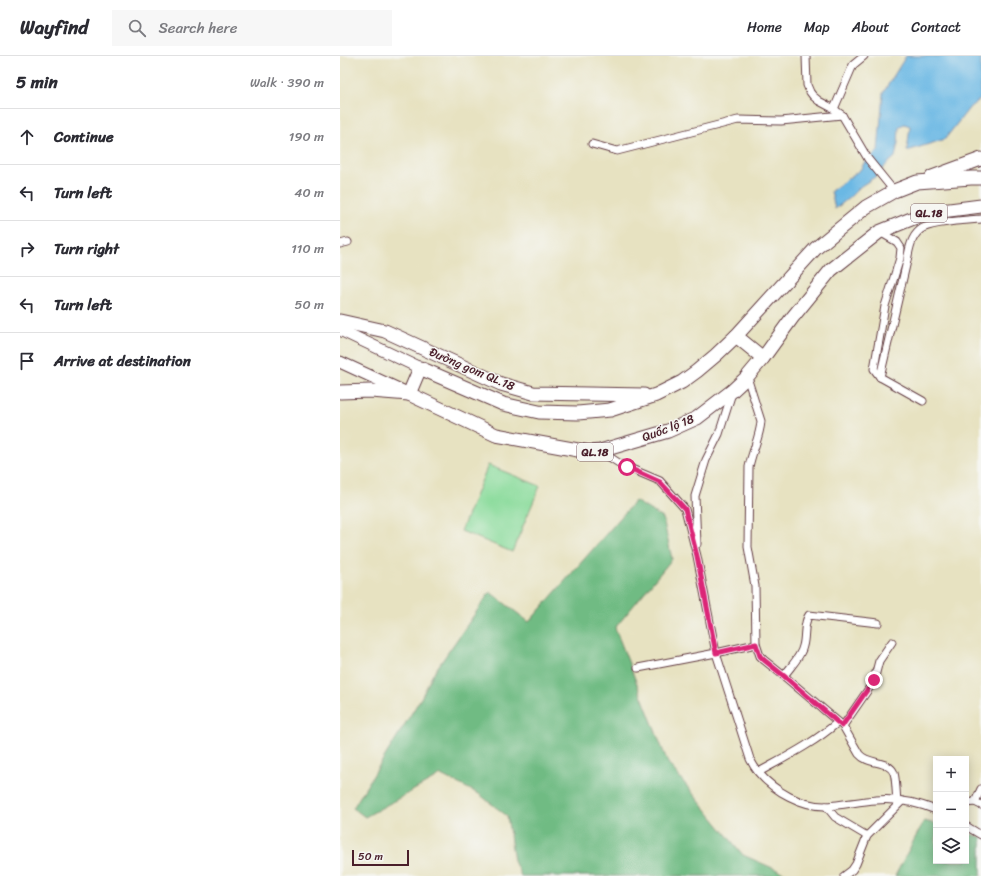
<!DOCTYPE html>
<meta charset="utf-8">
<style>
body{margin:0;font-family:Sriracha,sans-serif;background:#f7f7f7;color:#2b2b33}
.controls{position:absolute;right:12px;bottom:12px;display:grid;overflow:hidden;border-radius:0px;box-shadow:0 2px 10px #0003}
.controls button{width:36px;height:36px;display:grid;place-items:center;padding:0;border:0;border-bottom:1px solid #e1e1e2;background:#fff;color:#2b2b33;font:20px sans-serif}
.scale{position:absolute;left:12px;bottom:10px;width:57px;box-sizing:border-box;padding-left:4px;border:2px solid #4a1f2b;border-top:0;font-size:11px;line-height:14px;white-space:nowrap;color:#4a1f2b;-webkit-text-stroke:3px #f6f6f2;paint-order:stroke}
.stop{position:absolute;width:12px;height:12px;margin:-9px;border:3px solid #db2777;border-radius:50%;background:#fff}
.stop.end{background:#db2777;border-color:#fff;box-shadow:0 1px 4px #0008}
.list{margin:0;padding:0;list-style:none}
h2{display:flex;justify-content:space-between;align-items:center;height:52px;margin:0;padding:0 16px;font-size:17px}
h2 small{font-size:13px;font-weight:400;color:#7c7c81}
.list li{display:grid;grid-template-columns:26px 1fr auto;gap:12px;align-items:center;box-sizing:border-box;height:56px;padding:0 16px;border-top:1px solid #e1e1e2}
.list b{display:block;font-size:15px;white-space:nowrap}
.list em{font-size:13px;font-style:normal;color:#7c7c81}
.icon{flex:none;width:22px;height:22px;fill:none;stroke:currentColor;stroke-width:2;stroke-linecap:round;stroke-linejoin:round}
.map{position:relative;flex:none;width:641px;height:820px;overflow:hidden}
header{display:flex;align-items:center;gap:24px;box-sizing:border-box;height:56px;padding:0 20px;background:#fff;border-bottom:1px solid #e1e1e2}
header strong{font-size:19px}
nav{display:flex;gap:22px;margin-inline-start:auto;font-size:14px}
.search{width:280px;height:36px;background:#f7f7f7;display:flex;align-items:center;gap:10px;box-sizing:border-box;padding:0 14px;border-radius:0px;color:#7c7c81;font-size:15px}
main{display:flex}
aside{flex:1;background:#fff}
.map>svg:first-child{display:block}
.green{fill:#8adb9b;stroke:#6a7d63}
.forest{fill:#6fbb83;stroke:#5c6d57}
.water{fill:#6ab8e4;stroke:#5a6c88}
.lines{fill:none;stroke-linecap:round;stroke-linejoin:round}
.street-casing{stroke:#623c42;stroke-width:9}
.primary-casing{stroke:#623c42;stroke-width:13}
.highway-casing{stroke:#623c42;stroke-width:15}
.street{stroke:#fff;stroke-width:7}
.primary{stroke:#fff;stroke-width:11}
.highway{stroke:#fff;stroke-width:13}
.route{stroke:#db2777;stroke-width:5}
.labels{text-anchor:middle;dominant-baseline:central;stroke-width:3;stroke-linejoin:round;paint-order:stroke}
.shield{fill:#f6f6f2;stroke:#7e6067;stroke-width:1}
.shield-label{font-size:11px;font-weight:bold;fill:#4a1f2b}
.street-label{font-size:12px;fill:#4a1f2b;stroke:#f6f6f2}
</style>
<header>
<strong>Wayfind</strong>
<div class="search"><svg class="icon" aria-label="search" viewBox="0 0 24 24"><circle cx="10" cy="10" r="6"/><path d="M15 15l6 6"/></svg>Search here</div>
<nav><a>Home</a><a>Map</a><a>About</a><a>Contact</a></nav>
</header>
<main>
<aside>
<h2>5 min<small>Walk · 390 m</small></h2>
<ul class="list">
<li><svg class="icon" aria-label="ahead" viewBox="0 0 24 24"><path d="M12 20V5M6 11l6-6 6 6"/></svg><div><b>Continue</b></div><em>190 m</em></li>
<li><svg class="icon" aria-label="left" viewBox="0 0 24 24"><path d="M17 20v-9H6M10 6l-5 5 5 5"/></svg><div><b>Turn left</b></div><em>40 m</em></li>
<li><svg class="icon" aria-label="right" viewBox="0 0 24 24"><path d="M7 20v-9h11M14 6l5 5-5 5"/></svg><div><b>Turn right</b></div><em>110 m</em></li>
<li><svg class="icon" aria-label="left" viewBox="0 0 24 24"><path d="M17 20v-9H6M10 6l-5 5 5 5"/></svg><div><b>Turn left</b></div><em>50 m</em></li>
<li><svg class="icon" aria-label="arrive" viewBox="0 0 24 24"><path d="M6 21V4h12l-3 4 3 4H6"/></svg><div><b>Arrive at destination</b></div></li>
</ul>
</aside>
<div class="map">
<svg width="641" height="820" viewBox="0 0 641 820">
<rect width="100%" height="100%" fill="#f6f6f2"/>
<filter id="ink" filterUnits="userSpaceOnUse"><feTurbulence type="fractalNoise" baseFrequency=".025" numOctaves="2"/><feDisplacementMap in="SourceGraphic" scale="8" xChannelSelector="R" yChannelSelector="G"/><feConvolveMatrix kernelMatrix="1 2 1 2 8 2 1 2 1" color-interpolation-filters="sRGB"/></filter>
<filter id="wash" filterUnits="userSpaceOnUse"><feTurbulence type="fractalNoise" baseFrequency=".012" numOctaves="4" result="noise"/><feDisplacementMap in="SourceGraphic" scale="16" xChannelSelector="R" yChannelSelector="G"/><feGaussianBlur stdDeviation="0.9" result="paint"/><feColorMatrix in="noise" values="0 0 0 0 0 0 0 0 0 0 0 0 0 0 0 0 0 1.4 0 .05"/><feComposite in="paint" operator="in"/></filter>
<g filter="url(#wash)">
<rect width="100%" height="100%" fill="#e7e2c1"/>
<polygon class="green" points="148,409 200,430 172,496 121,475"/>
<g class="forest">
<polygon points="295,445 323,462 332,503 275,572 328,707 403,799 451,820 181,820 174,805 167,760 139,738 101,719 25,761 13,752 81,642 93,618 150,536 189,566"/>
<polygon points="584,765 596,768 596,805 626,805 626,777 641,781 641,820 555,820"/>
</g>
<polygon class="water" points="566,0 641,0 641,43 630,51 605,83 567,95 570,70 564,68 559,71 558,87 555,101 548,107 535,121 521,130 510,141 495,153 491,135 521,113 524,107 538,95 543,37"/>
</g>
<g filter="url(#ink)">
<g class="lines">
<defs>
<g id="street">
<polyline points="466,0 467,29 470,36 473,40 479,45 494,53 502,59 528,103 554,135"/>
<polyline points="494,53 513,9 524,0"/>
<polyline points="252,88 277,95 398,64 441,65 502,59"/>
<polyline points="540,176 557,186 561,192 560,202 545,250 534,313 540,321 583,345"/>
<polyline points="0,188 8,186"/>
<path d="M407 321 421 365C420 381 412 395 409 411L408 491 415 530 416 588 420 600 424 604 444 620 503 670 519 698C528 709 549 704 554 717 556 723 556 737 557 745"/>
<path d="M540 321 567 205C569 194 571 181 580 174 589 166 628 164 641 163"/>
<path d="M260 395 282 409 320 425 345 453 357 500 376 597 410 703C412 707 415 712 418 716 434 735 462 751 487 750 503 749 520 745 536 744 555 742 578 747 596 754"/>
<polyline points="357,488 355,440 366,404 379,378 392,337"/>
<polyline points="298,612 376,597 416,588"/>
<path d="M444 620C450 611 461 601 463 590 466 580 463 567 469 559L538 567"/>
<polyline points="503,670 532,628 534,624 539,605 552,586"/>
<path d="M419 716C446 701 474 687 498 666"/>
<polyline points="635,746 641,733"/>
<polyline points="626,747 635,746 641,749"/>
<polyline points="486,750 495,761 527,780"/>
<polyline points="626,770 641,779"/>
<polyline points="504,820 512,814 516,808 527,780 562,745"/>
</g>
<g id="primary">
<polyline points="0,274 80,312"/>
<polyline points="0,306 65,336"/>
</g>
<g id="highway">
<polyline points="592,121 641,103"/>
<polyline points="0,265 45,275 161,328 193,337 304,339"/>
<polyline points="396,280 423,302"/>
<polyline points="0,336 31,335 69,338 156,379 249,396 260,395 328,375 357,362 392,335 407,321 423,302 452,262 491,214 539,176 586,157 641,150"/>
<polyline points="69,338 80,312 163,348 199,356 238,357 270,354 316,339 342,326 357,315 376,299 396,280 476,192 526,151 554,135 577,126 631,122 641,122"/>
</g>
</defs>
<use href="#street" class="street-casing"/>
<use href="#primary" class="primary-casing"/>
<use href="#highway" class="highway-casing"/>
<use href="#street" class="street"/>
<use href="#primary" class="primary"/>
<use href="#highway" class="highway"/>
</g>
</g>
<g class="lines" filter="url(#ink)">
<polyline class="route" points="287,411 320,426 345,453 357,500 376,597 416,588 420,600 424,604 444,620 502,670 534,624"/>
</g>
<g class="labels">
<g class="shield">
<rect x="571" y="148" width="36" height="18" rx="3"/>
<rect x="237" y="387" width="36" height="18" rx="3"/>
</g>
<g class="shield-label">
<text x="589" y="157">QL.18</text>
<text x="255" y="396">QL.18</text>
</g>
<g class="street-label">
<text transform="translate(132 313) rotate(23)">Đường gom QL.18</text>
<text transform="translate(328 372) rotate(-21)">Quốc lộ 18</text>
</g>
</g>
</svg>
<div class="controls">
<button>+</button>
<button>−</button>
<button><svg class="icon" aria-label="layers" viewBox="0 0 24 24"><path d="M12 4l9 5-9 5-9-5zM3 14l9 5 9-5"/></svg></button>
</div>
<div class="scale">50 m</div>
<div class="stop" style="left:287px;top:411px"></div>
<div class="stop end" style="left:534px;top:624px"></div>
</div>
</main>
